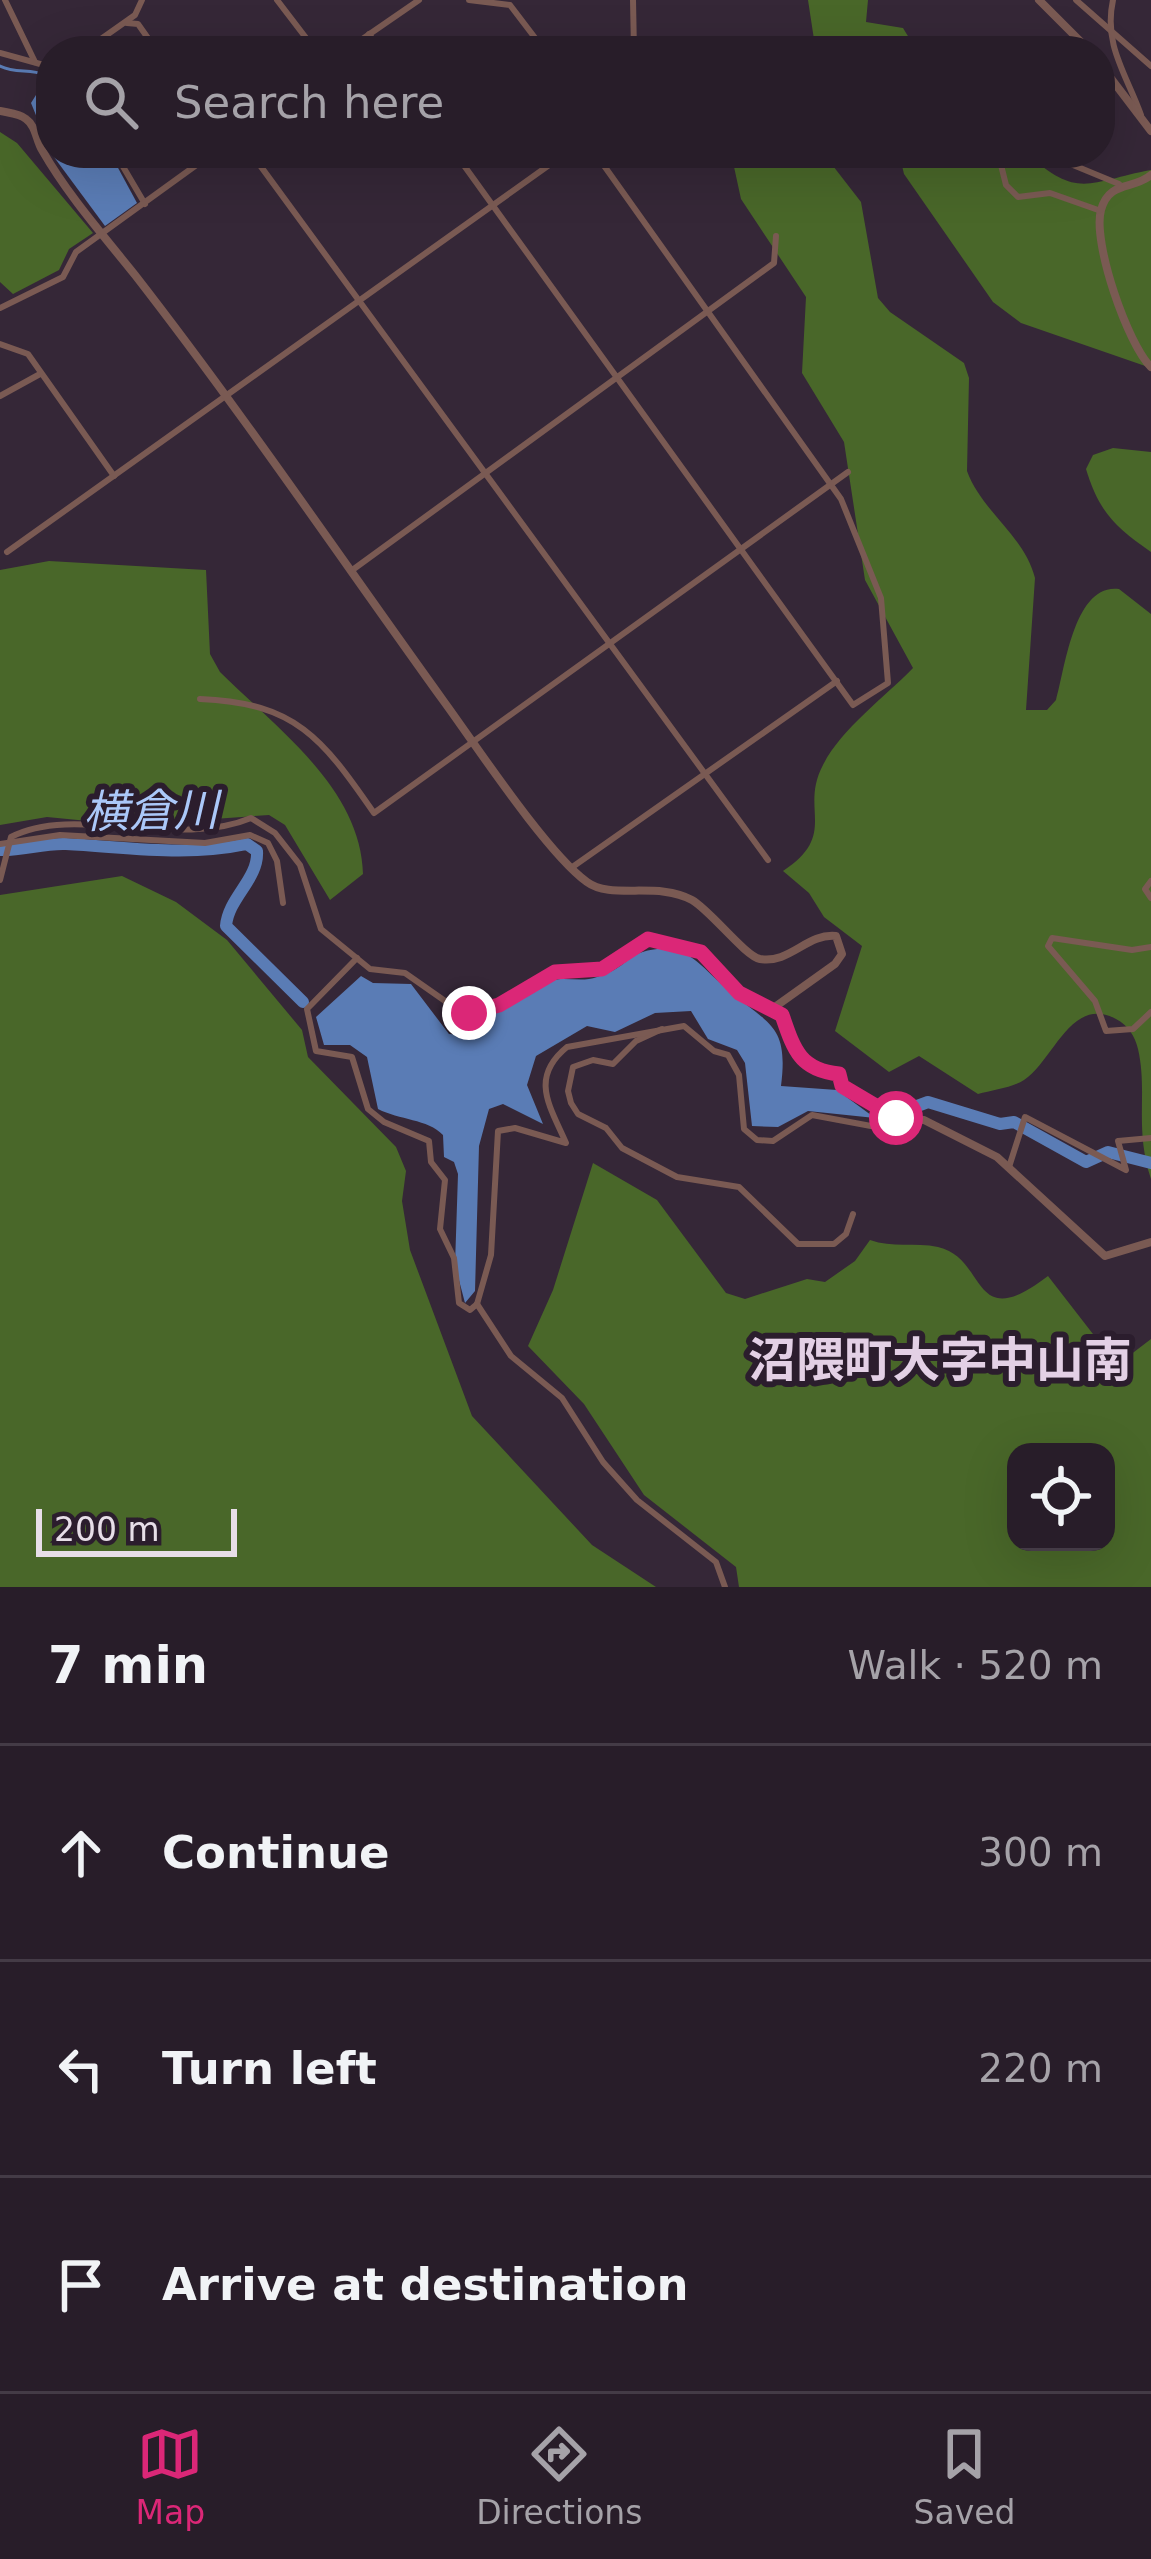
<!DOCTYPE html>
<meta charset="utf-8">
<style>
body{margin:0;font-family:"DejaVu Sans","Noto Sans JP",sans-serif;background:#342a35;color:#f1f3f6}
.controls{position:absolute;right:36px;bottom:36px;display:grid;overflow:hidden;border-radius:24px;box-shadow:0 12px 48px #0002}
.controls button{width:108px;height:108px;display:grid;place-items:center;padding:0;border:0;border-bottom:3px solid #443b46;background:#281d29;color:#f1f3f6;font:60px sans-serif}
.scale{position:absolute;left:36px;bottom:30px;width:201px;box-sizing:border-box;padding-left:12px;border:6px solid #e7dee8;border-top:0;font-size:33px;line-height:42px;white-space:nowrap;color:#e7dee8;-webkit-text-stroke:9px #2b1d2d;paint-order:stroke}
.stop{position:absolute;width:36px;height:36px;margin:-27px;border:9px solid #db2777;border-radius:50%;background:#fff}
.stop.end{background:#db2777;border-color:#fff;box-shadow:0 3px 12px #0008}
.list{margin:0;padding:0;list-style:none}
h2{display:flex;justify-content:space-between;align-items:center;height:156px;margin:0;padding:0 48px;font-size:51px}
h2 small{font-size:39px;font-weight:400;color:#a5a2a8}
.list li{display:grid;grid-template-columns:78px 1fr auto;gap:36px;align-items:center;box-sizing:border-box;height:216px;padding:0 48px;border-top:3px solid #443b46}
.list b{display:block;font-size:45px;white-space:nowrap}
.list em{font-size:39px;font-style:normal;color:#a5a2a8}
.icon{flex:none;width:66px;height:66px;fill:none;stroke:currentColor;stroke-width:2;stroke-linecap:round;stroke-linejoin:round}
.map{position:relative;flex:none;width:1151px;height:1587px;overflow:hidden}
.search{position:absolute;background:#281d29;box-shadow:0 12px 48px #0002;left:36px;right:36px;top:36px;height:132px;display:flex;align-items:center;gap:30px;box-sizing:border-box;padding:0 42px;border-radius:48px;color:#a5a2a8;font-size:45px}
.sheet{height:804px;background:#281d29}
nav{display:flex;justify-content:space-around;align-items:center;box-sizing:border-box;height:168px;border-top:3px solid #443b46;background:#281d29;font-size:33px;color:#a5a2a8}
nav a{display:grid;justify-items:center;gap:6px}
nav .on{color:#db2777}
.map>svg:first-child{display:block}
.forest{fill:#496729;fill-rule:evenodd}
.water{fill:#5a7cb5}
.lines{fill:none;stroke-linecap:round;stroke-linejoin:round}
.stream{stroke:#5a7cb5;stroke-width:3}
.river{stroke:#5a7cb5;stroke-width:12}
.minor{stroke:#7a5a53;stroke-width:6}
.tertiary{stroke:#7a5a53;stroke-width:8}
.route{stroke:#db2777;stroke-width:15}
.labels{text-anchor:middle;dominant-baseline:central;stroke-width:12;stroke-linejoin:round;paint-order:stroke}
.water-label{font-size:45px;font-style:italic;fill:#abc8f9;stroke:#2b1d2d}
.quarter-label{font-size:48px;font-weight:bold;fill:#e3d0e5;stroke:#2b1d2d}
</style>
<div class="map">
<svg width="1151" height="1587" viewBox="0 0 1151 1587">
<rect width="100%" height="100%" fill="#352737"/>
<g class="forest">
<polygon points="808,0 868,0 866,22 903,28 917,51 824,51 815,46"/>
<polygon points="0,132 17,143 93,233 69,249 59,270 13,294 0,282"/>
<path d="M731 153H823L861 202 878 298 890 312 964 363 969 378 967 471C982 512 1024 535 1035 578L1026 710H1047L1056 700C1065 669 1074 583 1119 589L1151 614V1179C1134 1128 1148 1093 1138 1049 1135 1036 1128 1025 1116 1019 1071 995 1054 1060 1024 1080 1012 1088 992 1090 978 1094L919 1056 889 1072 835 1031 862 946 824 917 809 893 783 871C839 834 799 810 823 765 841 729 885 697 913 668L865 580 844 442 802 373 806 297 741 199Z"/>
<path d="M899 153H1027C1078 201 1090 181 1151 170V368L1021 323 993 302 904 174Z"/>
<path d="M1113 448 1151 452V552C1115 527 1099 512 1086 469L1093 455Z"/>
<path d="M49 561 206 570 210 654 220 672C275 727 361 788 363 874L330 900 285 825 269 815 129 825 47 817 0 825V570Z"/>
<polygon points="122,876 176,902 227,940 302,1030 308,1057 396,1147 406,1171 402,1201 410,1250 472,1416 592,1545 656,1587 0,1587 0,895"/>
<path d="M593 1163 657 1200 726 1293 745 1299 807 1279 825 1282 855 1261 870 1240C892 1248 915 1242 938 1247 988 1258 970 1336 1048 1276L1117 1365 1151 1339V1587H739L736 1567 644 1495 584 1404 528 1346 553 1290ZM1016 1452H1106V1542H1016Z"/>
</g>
<g class="water">
<polygon points="51,71 51,152 31,103"/>
<polygon points="51,153 110,153 137,203 105,226"/>
<path d="M674 948C698 958 707 972 726 988 768 1025 789 1023 781 1086L837 1090 875 1118 808 1111 778 1127 752 1126 745 1063 737 1050 708 1039 691 1011 655 1013 615 1032 587 1026 536 1056 527 1085 543 1124 503 1104 489 1109 479 1146 475 1291 465 1303 455 1265 458 1174 454 1162 444 1157 443 1135C428 1119 399 1120 378 1109L367 1057 350 1045H324L316 1017 361 976 373 983 411 984 449 1034 461 1035C481 1015 523 993 550 981 564 976 582 983 597 977 636 965 621 949 674 948Z"/>
</g>
<g class="lines">
<path class="stream" d="M0 66C16 74 30 68 45 75"/>
<g class="river">
<path d="M0 850C22 851 43 843 66 844 127 847 186 857 247 844L257 851C259 879 228 898 226 926L303 1002"/>
<polyline points="901,1112 928,1102 1000,1124 1014,1122 1086,1162 1108,1152 1151,1163"/>
</g>
<g class="minor">
<polyline points="5,0 35,62"/>
<polyline points="277,0 316,51"/>
<polyline points="469,0 510,5 545,51"/>
<polyline points="633,0 634,51"/>
<polyline points="1076,0 1151,66"/>
<path d="M1113 0C1103 45 1127 75 1141 115"/>
<polyline points="127,23 138,24 157,51"/>
<polyline points="369,34 381,51"/>
<polyline points="84,51 135,15 142,0"/>
<polyline points="345,51 419,0"/>
<polyline points="0,53 51,67"/>
<polyline points="115,153 145,204"/>
<polyline points="251,153 768,860"/>
<polyline points="455,153 853,705 888,683 881,598 841,499 595,153"/>
<polyline points="998,153 1006,185 1018,197 1050,193 1101,211"/>
<polyline points="1044,153 1119,184"/>
<polyline points="0,308 63,277 76,252 213,153"/>
<polyline points="0,344 28,354 114,476"/>
<polyline points="0,396 40,374"/>
<polyline points="7,552 566,153"/>
<polyline points="351,571 774,263 776,236"/>
<path d="M200 699C296 703 322 738 374 813L848 472"/>
<polyline points="0,844 60,835 205,843 250,835 268,843 277,861 283,903"/>
<polyline points="571,868 837,681"/>
<path d="M0 880 11 837C73 804 178 849 251 818L275 833 300 865 321 929 370 969 405 973 455 1008 479 1013 555 972 601 969 648 939C712 946 718 983 772 1009"/>
<polyline points="1151,881 1145,889 1151,898"/>
<polyline points="1151,947 1132,950 1052,938 1048,946 1095,1001 1106,1031 1133,1029 1151,1012"/>
<polyline points="357,958 307,1009 316,1051 352,1057 368,1109 384,1122 429,1141 431,1162 445,1180 440,1229 454,1258 459,1303 470,1310 477,1304"/>
<polyline points="662,1029 636,1041 613,1064 593,1060 573,1067 568,1091 571,1103 578,1114 606,1128 622,1148 677,1177 739,1187 798,1244 834,1244 846,1234 853,1214"/>
<polyline points="1009,1167 1025,1117 1126,1170 1118,1141 1151,1138"/>
<path d="M477 1304 491 1255 498 1131 515 1128 566 1143C550 1106 529 1078 567 1047L684 1026 714 1051 728 1055 739 1075 744 1129 757 1140 773 1141 812 1115 871 1126 894 1118"/>
<polyline points="477,1304 511,1356 562,1398 603,1462 637,1500 716,1562 725,1587"/>
</g>
<g class="tertiary">
<polyline points="1039,0 1090,51"/>
<polyline points="1100,64 1151,131"/>
<path d="M0 111C9 113 19 113 26 119 36 126 36 140 42 150 67 194 103 235 135 275 243 414 342 560 445 703 477 747 547 853 587 882 611 900 658 881 692 900 711 911 745 956 760 959 790 964 807 933 836 936L842 954 835 964 772 1009 782 1015 800 1061 839 1074 842 1086 896 1118 924 1120 997 1157 1105 1256 1151 1242"/>
<path d="M1151 175C1134 190 1109 180 1101 210 1092 242 1128 345 1151 367"/>
</g>
</g>
<g class="lines">
<path class="route" d="M469 1013 499 1005 555 972 602 969 648 939 701 952 739 993 782 1015C794 1050 800 1070 839 1074L842 1086 896 1118"/>
</g>
<g class="labels">
<g class="water-label">
<text transform="translate(151 811) rotate(-1)">横倉川</text>
</g>
<g class="quarter-label">
<text x="940" y="1360">沼隈町大字中山南</text>
</g>
</g>
</svg>
<div class="controls">
<button><svg class="icon" aria-label="locate" viewBox="0 0 24 24"><circle cx="12" cy="12" r="6"/><path d="M12 2v4M12 18v4M2 12h4M18 12h4"/></svg></button>
</div>
<div class="scale">200 m</div>
<div class="stop" style="left:896px;top:1118px"></div>
<div class="stop end" style="left:469px;top:1013px"></div>
<div class="search"><svg class="icon" aria-label="search" viewBox="0 0 24 24"><circle cx="10" cy="10" r="6"/><path d="M15 15l6 6"/></svg>Search here</div>
</div>
<section class="sheet">
<h2>7 min<small>Walk · 520 m</small></h2>
<ul class="list">
<li><svg class="icon" aria-label="ahead" viewBox="0 0 24 24"><path d="M12 20V5M6 11l6-6 6 6"/></svg><div><b>Continue</b></div><em>300 m</em></li>
<li><svg class="icon" aria-label="left" viewBox="0 0 24 24"><path d="M17 20v-9H6M10 6l-5 5 5 5"/></svg><div><b>Turn left</b></div><em>220 m</em></li>
<li><svg class="icon" aria-label="arrive" viewBox="0 0 24 24"><path d="M6 21V4h12l-3 4 3 4H6"/></svg><div><b>Arrive at destination</b></div></li>
</ul>
</section>
<nav>
<a class="on"><svg class="icon" aria-label="map" viewBox="0 0 24 24"><path d="M3 6l6-2 6 2 6-2v14l-6 2-6-2-6 2zM9 4v14M15 6v14"/></svg>Map</a>
<a><svg class="icon" aria-label="directions" viewBox="0 0 24 24"><path d="M12 3l9 9-9 9-9-9zM9 14v-3h6M13 9l2 2-2 2"/></svg>Directions</a>
<a><svg class="icon" aria-label="saved" viewBox="0 0 24 24"><path d="M7 4h10v16l-5-4-5 4z"/></svg>Saved</a>
</nav>
